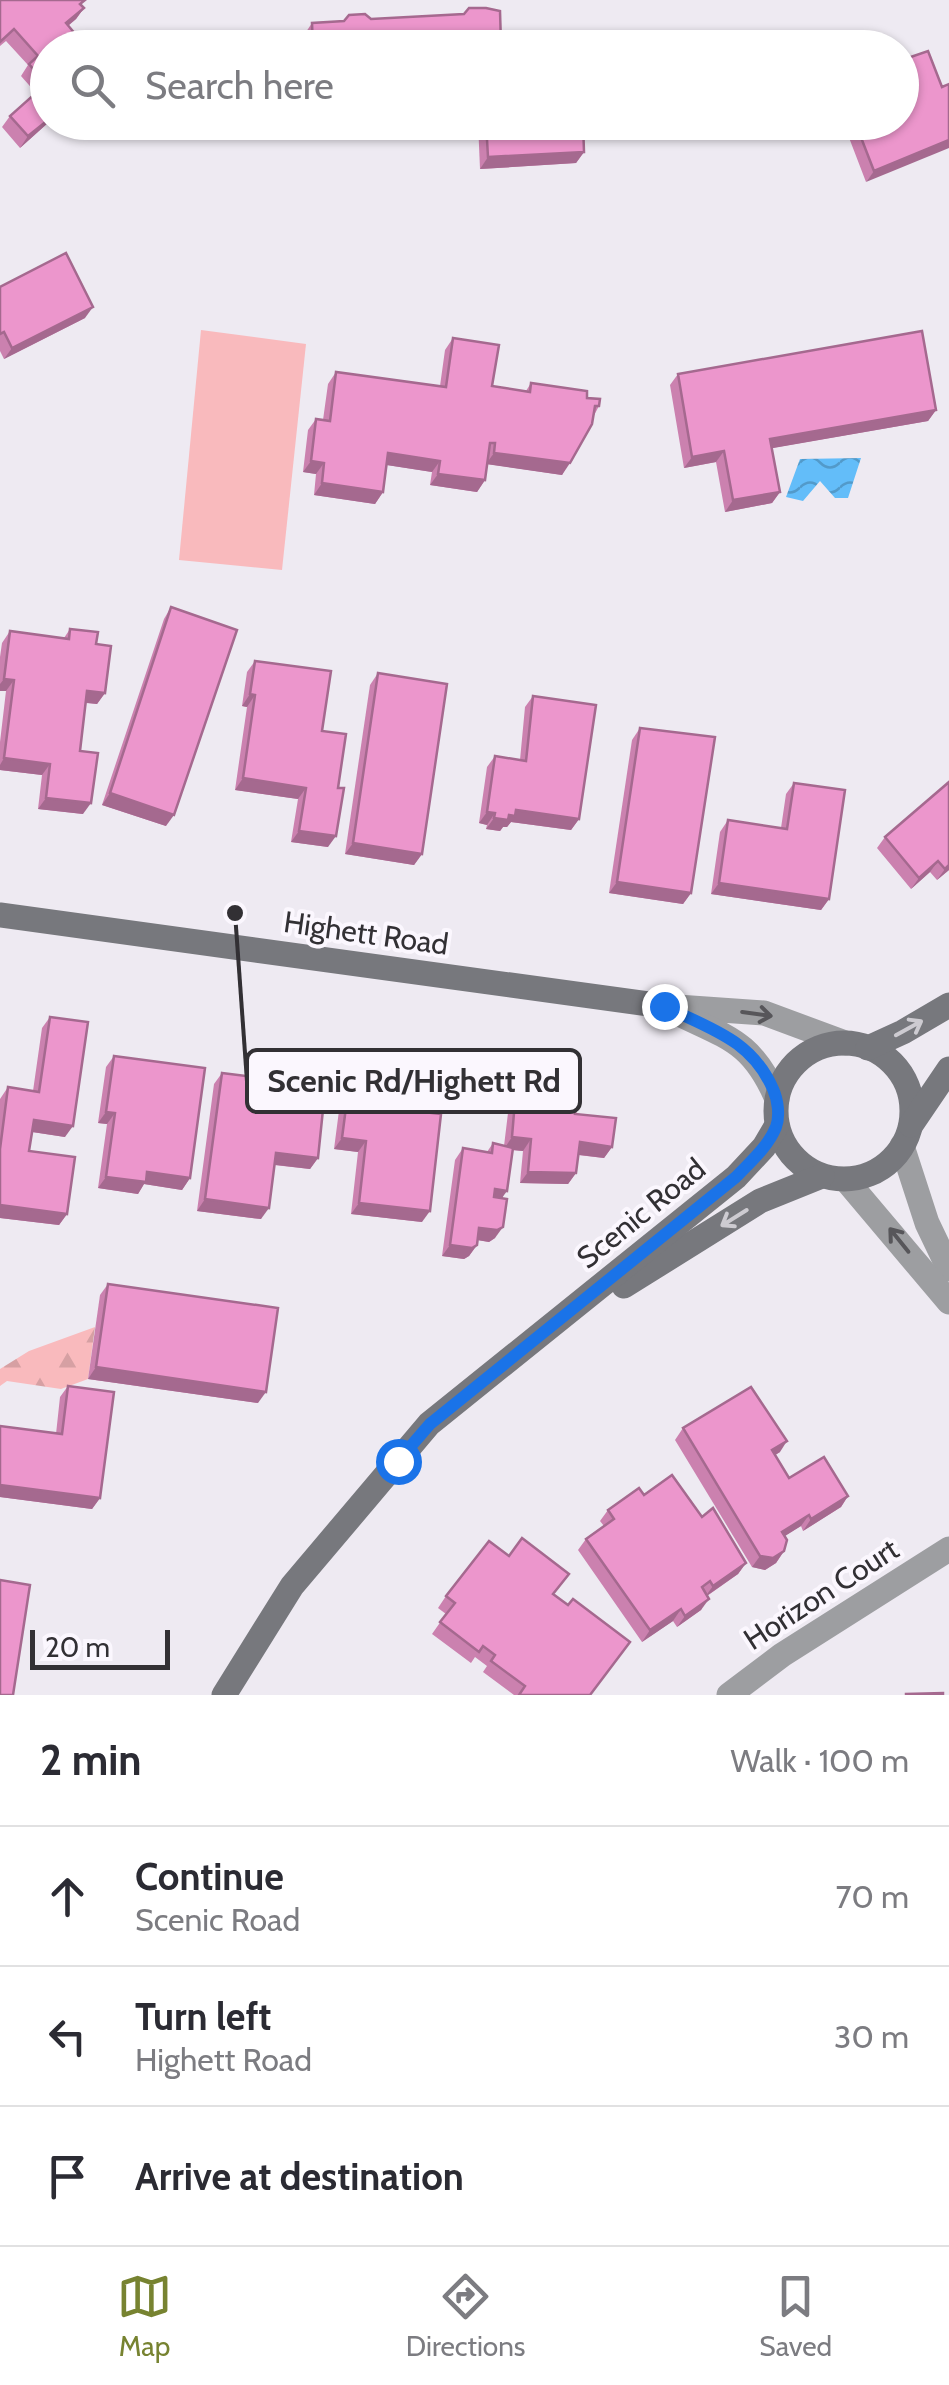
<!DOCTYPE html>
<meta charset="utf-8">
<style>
body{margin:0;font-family:Cabin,sans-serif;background:#f2f2f3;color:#2b2b33}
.scale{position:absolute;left:30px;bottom:25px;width:140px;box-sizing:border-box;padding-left:10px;border:5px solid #323034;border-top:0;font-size:28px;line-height:35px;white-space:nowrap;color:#323034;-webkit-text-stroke:8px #fbf7fe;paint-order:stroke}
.stop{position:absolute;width:30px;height:30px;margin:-22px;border:8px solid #1a73e8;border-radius:50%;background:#fff}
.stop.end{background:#1a73e8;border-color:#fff;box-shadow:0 2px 10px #0008}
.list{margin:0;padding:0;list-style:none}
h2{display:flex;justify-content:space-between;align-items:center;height:130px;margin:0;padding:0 40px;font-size:42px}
h2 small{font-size:32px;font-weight:400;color:#7c7c81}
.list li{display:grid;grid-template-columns:65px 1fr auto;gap:30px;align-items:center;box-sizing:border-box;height:140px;padding:0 40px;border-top:2px solid #e1e1e2}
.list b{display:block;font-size:38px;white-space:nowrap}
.list p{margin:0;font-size:32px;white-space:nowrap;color:#7c7c81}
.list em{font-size:32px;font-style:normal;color:#7c7c81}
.icon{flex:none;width:55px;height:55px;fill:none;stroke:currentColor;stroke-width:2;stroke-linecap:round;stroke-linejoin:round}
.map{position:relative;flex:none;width:949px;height:1695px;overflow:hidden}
.search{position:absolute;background:#fff;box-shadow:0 2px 8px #0004;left:30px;right:30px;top:30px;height:110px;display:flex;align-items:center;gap:25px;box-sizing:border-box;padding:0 35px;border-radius:55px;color:#7c7c81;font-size:38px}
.sheet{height:550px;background:#fff}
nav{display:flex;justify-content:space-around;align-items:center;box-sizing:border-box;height:140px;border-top:2px solid #e1e1e2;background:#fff;font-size:28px;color:#7c7c81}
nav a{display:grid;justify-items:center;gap:5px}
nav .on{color:#778331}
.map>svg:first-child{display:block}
.forest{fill:url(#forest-firs)}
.garden{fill:#f9babd}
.water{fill:url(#water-waves)}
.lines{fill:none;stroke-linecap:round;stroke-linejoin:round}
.street{stroke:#9d9ea1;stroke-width:25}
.secondary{stroke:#77787d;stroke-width:25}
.wall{fill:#cb81af}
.shaded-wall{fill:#a5698f}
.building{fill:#ec96cc;stroke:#a5698f;stroke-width:2.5}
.oneway{stroke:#57565a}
.oneway2{stroke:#cdcbd1}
.route{stroke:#1a73e8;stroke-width:12}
.labels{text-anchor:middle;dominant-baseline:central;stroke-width:8;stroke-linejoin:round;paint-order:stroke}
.street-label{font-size:30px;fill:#323034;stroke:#fbf7fe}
.leader{fill:none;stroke:#323034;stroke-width:4}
.callout-dot{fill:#323034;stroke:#fbf7fe;stroke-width:4}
.callout{fill:#fbf7fe;stroke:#323034;stroke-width:4}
.callout-label{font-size:32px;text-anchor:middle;font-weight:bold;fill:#323034}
</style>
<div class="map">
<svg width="949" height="1695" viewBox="0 0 949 1695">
<defs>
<pattern id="forest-firs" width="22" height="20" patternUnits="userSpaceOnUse" patternTransform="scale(2.5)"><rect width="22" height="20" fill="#f9babd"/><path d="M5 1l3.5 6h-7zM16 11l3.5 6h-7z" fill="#d6a0a3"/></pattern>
<pattern id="water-waves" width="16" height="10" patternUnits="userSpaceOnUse" patternTransform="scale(2.5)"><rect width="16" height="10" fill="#63bdf9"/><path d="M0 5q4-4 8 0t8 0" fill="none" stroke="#529aca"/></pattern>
</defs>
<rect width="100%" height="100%" fill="#eeeaf2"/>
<polygon class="forest" points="95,1327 88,1379 61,1389 7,1381 0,1386 0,1369 29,1351"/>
<polygon class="garden" points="201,330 306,344 282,570 179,560"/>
<polygon class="water" points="861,458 848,498 835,498 820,481 803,501 786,497 800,459"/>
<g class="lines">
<g class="street">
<polyline points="663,1006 764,1013 845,1043"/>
<path d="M675 1012C728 1038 752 1041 777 1099"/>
<polyline points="902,1146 927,1223 949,1269"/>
<polyline points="846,1180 949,1302"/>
<polyline points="729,1695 782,1655 949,1549"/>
</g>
<g class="secondary">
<polyline points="0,915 663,1006"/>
<circle cx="844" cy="1111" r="68"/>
<polyline points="868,1048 903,1032 949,1005"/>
<polyline points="911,1125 949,1069"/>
<polyline points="624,1286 760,1201 822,1176"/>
<polyline points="224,1695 292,1586 429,1424 736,1177 764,1147 777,1125"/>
</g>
</g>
<g class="wall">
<polygon points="0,0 81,6 84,8 76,19 68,26 48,122 49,122 20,148 2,127 10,116 36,93 21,76 28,65 6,41 0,46"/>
<polygon points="371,19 501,43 512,48 304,48 304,35 312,23"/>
<polygon points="942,87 866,182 843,122 902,122"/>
<polygon points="478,122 583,122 584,152 576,163 480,169"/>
<polygon points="0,287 85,318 4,359 0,351"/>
<polygon points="453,338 492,386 526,391 531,383 587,398 599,406 562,475 487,464 485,480 477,492 430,485 432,472 387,465 383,492 375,504 314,495 316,474 303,472 308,430 316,419 323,420 328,384 336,372 440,386 445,350"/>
<polygon points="678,374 936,410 928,421 772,448 780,492 772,503 725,512 716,462 684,468 670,385"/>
<polygon points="171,607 166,826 102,805 164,619"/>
<polygon points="70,629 96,644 105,693 97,704 86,703 80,751 83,814 38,809 42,775 0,770 0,742 6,691 0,691 0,657 2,643 10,631 64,638"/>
<polygon points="255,661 322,731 328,847 291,842 298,799 235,790 247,707 242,706 247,672"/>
<polygon points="378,673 422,854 414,865 345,854 370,685"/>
<polygon points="533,696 579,819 571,830 511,822 507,827 503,827 500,831 486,829 487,825 479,823 487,767 495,756 520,760 525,707"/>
<polygon points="640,728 691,893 683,904 609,893 632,740"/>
<polygon points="949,782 949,870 937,880 930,872 911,889 877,848 885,837"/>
<polygon points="794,783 829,899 821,910 711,894 720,832 728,820 781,828 786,794"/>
<polygon points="50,1017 65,1137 32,1132 29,1151 67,1214 59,1225 0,1218 0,1099 8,1087 33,1091 42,1028"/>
<polygon points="114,1056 190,1178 182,1190 144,1184 138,1194 98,1188 107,1124 98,1123 106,1067"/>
<polygon points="222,1073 262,1086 306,1097 318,1158 310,1169 274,1165 261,1219 197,1211 214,1084"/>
<polygon points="348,1092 413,1111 422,1222 351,1214 358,1152 334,1149 340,1103"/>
<polygon points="515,1101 575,1114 612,1147 604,1158 578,1155 576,1173 568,1184 520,1183 523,1151 512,1150 495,1238 489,1242 478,1240 477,1245 469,1256 464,1259 442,1256 455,1160 463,1148 487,1152 493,1143 504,1146 508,1113"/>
<polygon points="108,1284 258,1403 88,1379 100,1295"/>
<polygon points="68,1386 100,1498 92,1509 0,1497 0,1426 56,1434 60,1397"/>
<polygon points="683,1428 780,1452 775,1455 789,1478 848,1496 841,1507 803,1531 801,1526 784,1536 784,1551 776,1563 765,1570 752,1567 675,1440"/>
<polygon points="644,1495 702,1517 746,1563 738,1574 707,1596 701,1610 677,1627 673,1621 642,1642 578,1550 586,1539 604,1526 600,1521 608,1510"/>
<polygon points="554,1595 590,1695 514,1695 483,1672 487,1666 475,1657 471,1663 432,1634 446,1614 438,1608 446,1596"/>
</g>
<g class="shaded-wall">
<polygon points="84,8 76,19 58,34 66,23"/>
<polygon points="48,120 48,122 49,122 20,148 28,136"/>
<polygon points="949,140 949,148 866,182 874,171"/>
<polygon points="584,152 576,163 480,169 488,157"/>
<polygon points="93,307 85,318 4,359 12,348"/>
<polygon points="936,410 928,421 762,450 770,439"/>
<polygon points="724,451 716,462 684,468 692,457"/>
<polygon points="388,453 440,461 432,472 380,464"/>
<polygon points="494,453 570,463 562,475 486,464"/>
<polygon points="311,461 324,463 316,474 303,472"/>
<polygon points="438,474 485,480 477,492 430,485"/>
<polygon points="322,483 383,492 375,504 314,495"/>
<polygon points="780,492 772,503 725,512 733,500"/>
<polygon points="4,679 14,680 6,691 0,691 0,684"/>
<polygon points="87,691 105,693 97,704 80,702"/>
<polygon points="250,694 255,695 247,707 242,706"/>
<polygon points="4,758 50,764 42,775 0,770 0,765"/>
<polygon points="243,778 306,788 298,799 235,790"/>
<polygon points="110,793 174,815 166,826 102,805"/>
<polygon points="46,798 91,803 83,814 38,809"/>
<polygon points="516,810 579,819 571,830 511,822 507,827 503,827 500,831 486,829 494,818"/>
<polygon points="487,812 495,813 487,825 479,823"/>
<polygon points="299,831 336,836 328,847 291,842"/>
<polygon points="353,843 422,854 414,865 345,854"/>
<polygon points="938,861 930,872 911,889 919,878"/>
<polygon points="949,865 949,870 937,880 945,869"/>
<polygon points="617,882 691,893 683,904 609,893"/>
<polygon points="719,883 829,899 821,910 711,894"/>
<polygon points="106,1112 115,1113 107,1124 98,1123"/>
<polygon points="34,1120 73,1126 65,1137 26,1131"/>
<polygon points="512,1137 531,1139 523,1151 504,1149"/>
<polygon points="342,1138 366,1141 358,1152 334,1149"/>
<polygon points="580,1142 612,1147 604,1158 572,1154"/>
<polygon points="276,1153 318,1158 310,1169 268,1164"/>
<polygon points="147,1172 190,1178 182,1190 144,1184 138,1194 98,1188 106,1177"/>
<polygon points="528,1172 576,1173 568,1184 520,1183"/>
<polygon points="495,1189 507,1191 499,1202 487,1200"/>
<polygon points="205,1199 269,1208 261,1219 197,1211"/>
<polygon points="359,1203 430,1211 422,1222 351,1214"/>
<polygon points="0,1205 67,1214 59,1225 0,1218"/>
<polygon points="503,1227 495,1238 489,1242 471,1239 479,1228"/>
<polygon points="450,1245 477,1245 469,1256 464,1259 442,1256"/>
<polygon points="96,1367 266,1392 258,1403 88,1379"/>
<polygon points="787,1441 780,1452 764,1462 772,1450"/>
<polygon points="0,1485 100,1498 92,1509 0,1497"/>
<polygon points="848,1496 841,1507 803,1531 811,1519"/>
<polygon points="809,1515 801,1526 774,1543 782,1532"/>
<polygon points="784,1551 776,1563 765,1570 752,1567 760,1556"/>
<polygon points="746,1563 738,1574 705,1597 713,1586"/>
<polygon points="709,1599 701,1610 677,1627 685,1616"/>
<polygon points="681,1609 673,1621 642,1642 650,1630"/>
</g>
<g class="building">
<polygon points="0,0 85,0 80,4 84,8 66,23 87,48 48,48 48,120 28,136 10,116 46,84 29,64 38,56 14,29 0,42"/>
<polygon points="469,8 486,8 500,11 501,43 512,42 512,48 313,48 312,23 344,21 349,15 365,14 371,19 464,14"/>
<polygon points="888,42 890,48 873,48"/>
<polygon points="928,51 942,87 949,84 949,140 874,171 855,122 902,122 902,60"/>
<polygon points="486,122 583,122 584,152 488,157"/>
<polygon points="66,253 93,307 12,348 4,332 0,334 0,287"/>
<polygon points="922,331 936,410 770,439 780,492 733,500 724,451 692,457 678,374"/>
<polygon points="453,338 499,345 492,386 530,392 531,383 587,391 587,398 600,399 599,406 595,406 592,424 570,463 494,453 495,443 490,443 485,480 438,474 440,461 388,453 383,492 322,483 324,463 311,461 316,419 330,421 336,372 446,387"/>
<polygon points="171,607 237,630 174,815 110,793"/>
<polygon points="70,629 98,632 96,644 111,646 105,693 87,691 80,751 98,753 91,803 46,798 50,764 4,758 14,680 4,679 10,631 69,639"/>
<polygon points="255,661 331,671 322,731 346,734 338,788 344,788 336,836 299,831 306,788 243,778 255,695 250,694"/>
<polygon points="378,673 447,684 422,854 353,843"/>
<polygon points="533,696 596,705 579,819 516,810 515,816 509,815 508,820 494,818 495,813 487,812 495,756 526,761"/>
<polygon points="640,728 715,737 691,893 617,882"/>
<polygon points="949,782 949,865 945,869 938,861 919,878 885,837"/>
<polygon points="794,783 845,790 829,899 719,883 728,820 787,829"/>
<polygon points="50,1017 88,1022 73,1126 34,1120 29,1151 75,1157 67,1214 0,1205 0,1149 8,1087 39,1092"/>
<polygon points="114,1056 205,1068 190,1178 147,1172 146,1182 106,1177 115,1113 106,1112"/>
<polygon points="222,1073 263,1078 262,1086 306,1092 306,1097 324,1100 318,1158 276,1153 269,1208 205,1199"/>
<polygon points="348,1092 415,1100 413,1111 441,1114 430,1211 359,1203 366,1141 342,1138"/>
<polygon points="515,1101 576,1108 575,1114 616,1118 612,1147 580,1142 576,1173 528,1172 531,1139 512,1137"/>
<polygon points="493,1143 513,1148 507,1191 495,1189 494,1197 507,1199 503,1227 497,1230 479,1228 477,1245 472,1248 450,1245 463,1148 492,1153"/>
<polygon points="108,1284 278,1308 266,1392 96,1367"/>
<polygon points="68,1386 114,1392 100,1498 0,1485 0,1426 62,1434"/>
<polygon points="751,1387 787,1441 772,1450 789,1478 824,1457 848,1496 811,1519 809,1515 782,1532 787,1540 784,1551 773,1558 760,1556 683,1428"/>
<polygon points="672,1475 702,1517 713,1508 746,1563 713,1586 710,1581 702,1587 709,1599 685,1616 681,1609 650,1630 586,1539 614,1519 608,1510 639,1488 644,1495"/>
<polygon points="522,1538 569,1574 553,1594 568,1605 573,1599 630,1642 590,1695 519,1695 525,1686 491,1661 495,1655 483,1646 479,1652 440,1622 455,1603 446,1596 489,1541 509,1556"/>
<polygon points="0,1580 30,1585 13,1695 0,1695"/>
<polygon points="943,1693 943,1695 906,1695 906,1694"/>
</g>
<defs><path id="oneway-shaft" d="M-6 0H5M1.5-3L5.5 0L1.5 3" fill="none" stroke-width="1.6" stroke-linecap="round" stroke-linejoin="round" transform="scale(2.5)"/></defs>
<g class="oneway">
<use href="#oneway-shaft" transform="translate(757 1014) rotate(8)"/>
<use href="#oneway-shaft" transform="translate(899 1240) rotate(-129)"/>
</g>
<g class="oneway2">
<use href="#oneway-shaft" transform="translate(909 1028) rotate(-29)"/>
<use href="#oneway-shaft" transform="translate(734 1218) rotate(148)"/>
</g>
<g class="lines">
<path class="route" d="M398 1461 430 1424 736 1177C750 1162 768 1147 776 1127 780 1116 778 1100 773 1089 751 1039 710 1029 664 1006"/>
</g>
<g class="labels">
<g class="street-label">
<text transform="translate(366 933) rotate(8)">Highett Road</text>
<text transform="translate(641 1213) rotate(-39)">Scenic Road</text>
<text transform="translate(821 1594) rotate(-33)">Horizon Court</text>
</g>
</g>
<path class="leader" d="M235 913L247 1081"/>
<circle class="callout-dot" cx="235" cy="913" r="10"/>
<rect class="callout" x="247" y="1050" width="333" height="62" rx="10"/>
<g class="callout-label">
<text x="414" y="1092">Scenic Rd/Highett Rd</text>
</g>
</svg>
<div class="scale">20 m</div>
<div class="stop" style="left:398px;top:1461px"></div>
<div class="stop end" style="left:664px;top:1006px"></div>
<div class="search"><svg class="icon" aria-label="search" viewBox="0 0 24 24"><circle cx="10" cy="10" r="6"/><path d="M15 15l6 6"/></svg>Search here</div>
</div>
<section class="sheet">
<h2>2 min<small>Walk · 100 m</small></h2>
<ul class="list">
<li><svg class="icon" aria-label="ahead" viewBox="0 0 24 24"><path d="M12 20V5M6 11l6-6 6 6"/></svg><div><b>Continue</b><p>Scenic Road</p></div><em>70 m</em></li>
<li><svg class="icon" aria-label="left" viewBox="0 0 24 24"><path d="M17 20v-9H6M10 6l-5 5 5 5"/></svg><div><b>Turn left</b><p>Highett Road</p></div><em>30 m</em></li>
<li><svg class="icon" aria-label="arrive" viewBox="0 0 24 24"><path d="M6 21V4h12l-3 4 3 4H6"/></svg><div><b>Arrive at destination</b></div></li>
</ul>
</section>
<nav>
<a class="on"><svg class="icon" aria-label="map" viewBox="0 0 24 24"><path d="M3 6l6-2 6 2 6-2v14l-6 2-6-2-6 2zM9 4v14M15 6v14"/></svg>Map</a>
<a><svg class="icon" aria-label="directions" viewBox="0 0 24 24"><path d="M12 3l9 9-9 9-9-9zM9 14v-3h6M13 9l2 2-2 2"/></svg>Directions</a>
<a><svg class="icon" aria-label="saved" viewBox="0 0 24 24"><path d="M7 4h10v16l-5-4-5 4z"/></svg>Saved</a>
</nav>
